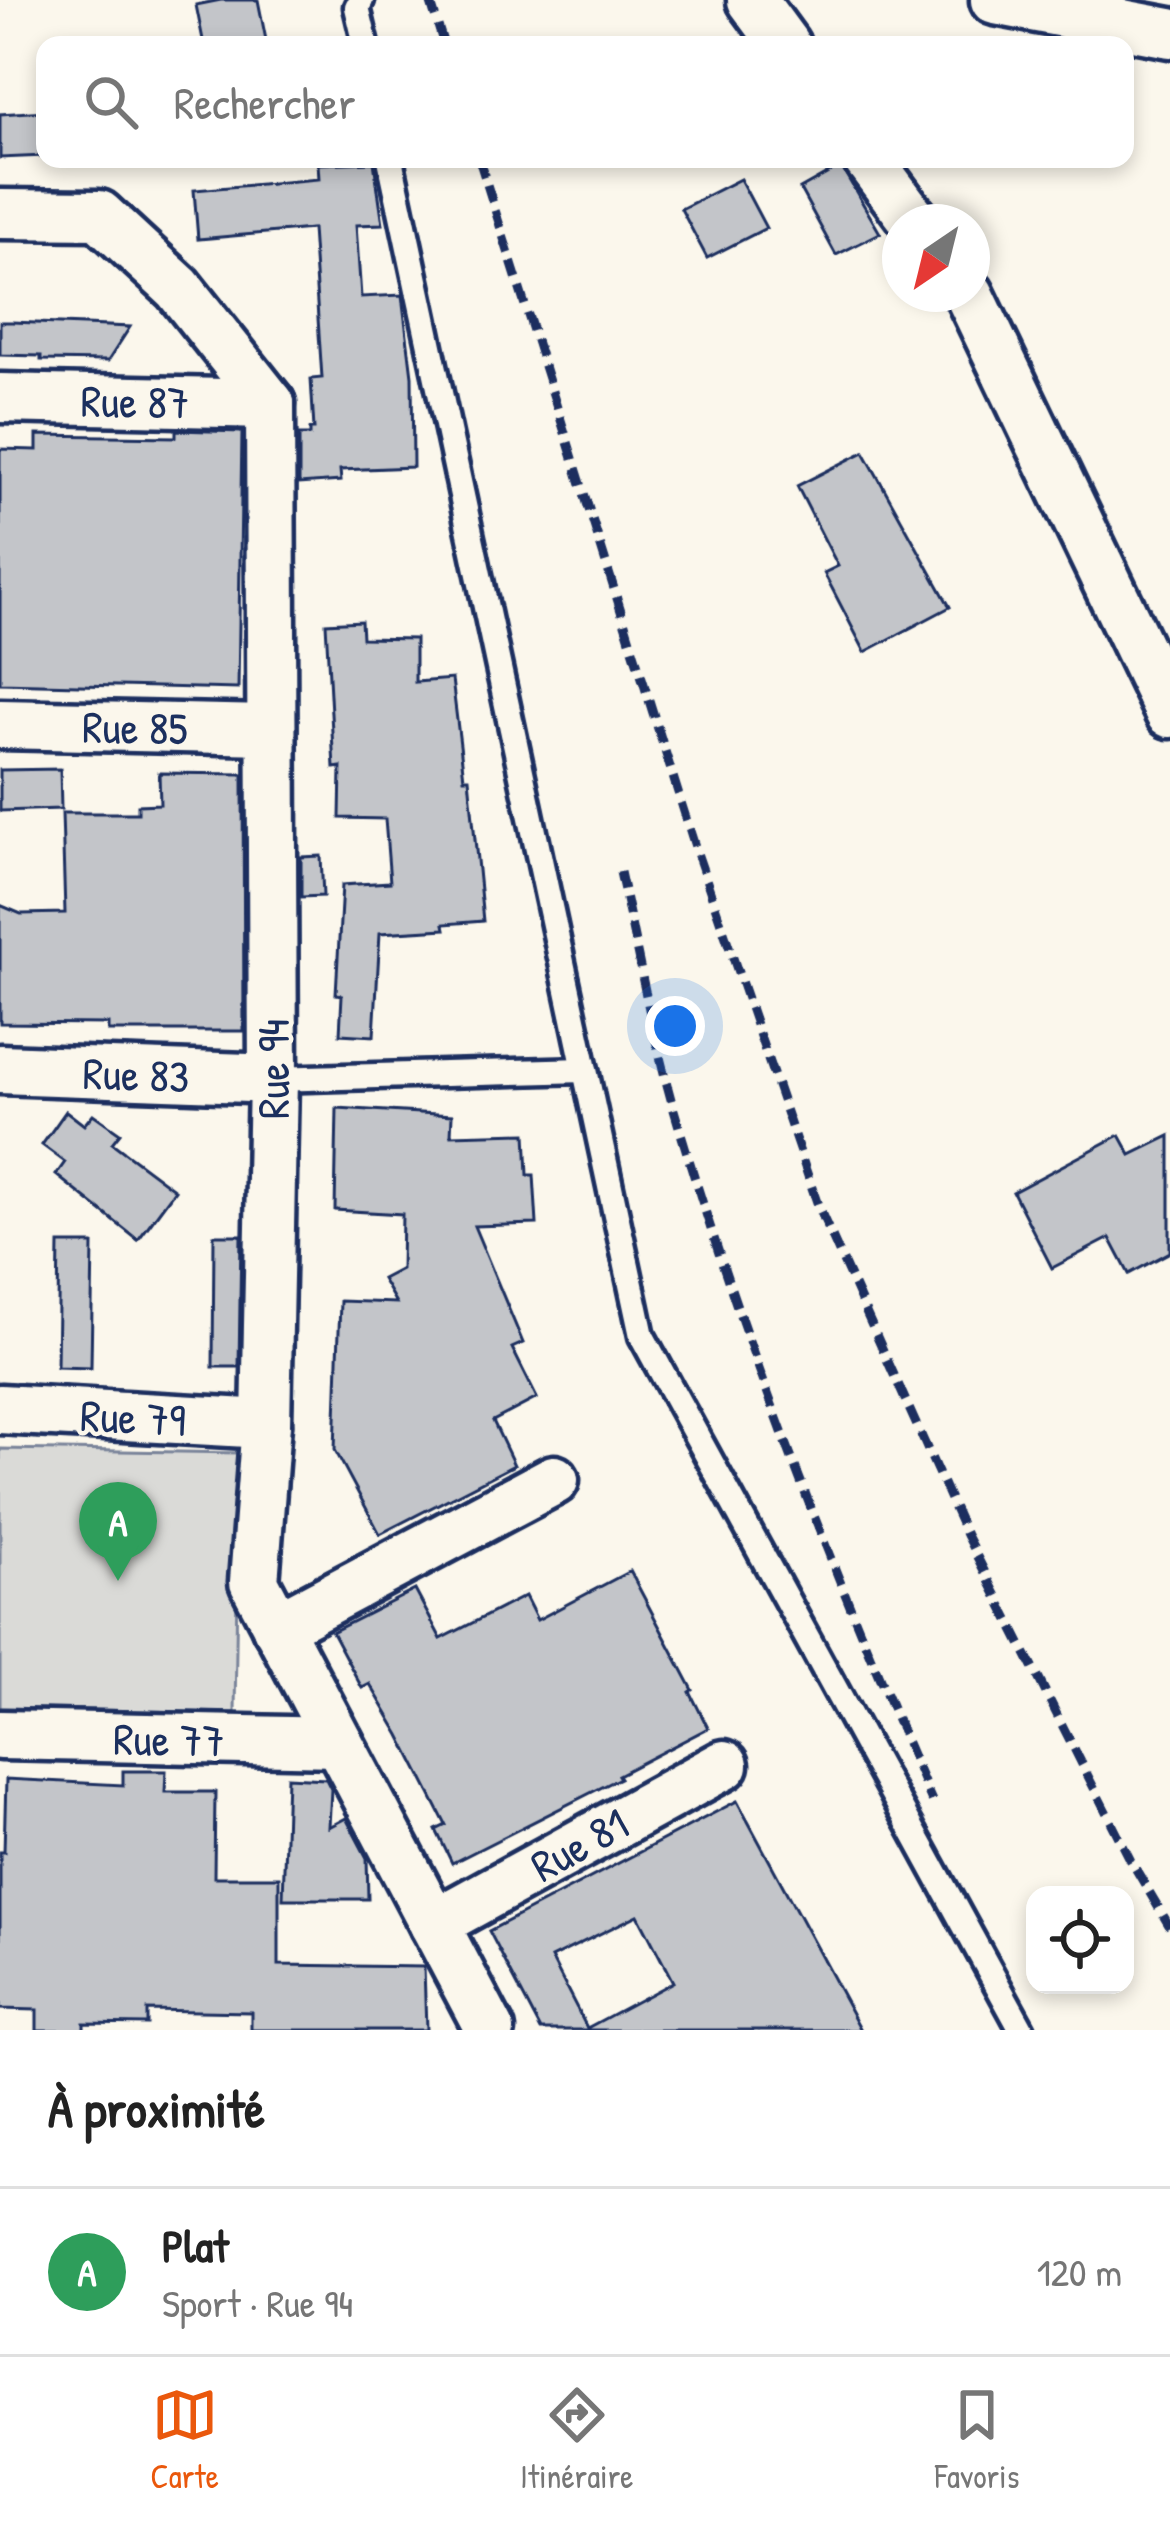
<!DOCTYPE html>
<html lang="fr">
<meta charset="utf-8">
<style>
body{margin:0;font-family:"Patrick Hand",sans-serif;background:#f6f6f6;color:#222}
.controls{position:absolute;right:36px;bottom:36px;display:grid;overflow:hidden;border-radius:24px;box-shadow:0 6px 18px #0003}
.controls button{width:108px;height:108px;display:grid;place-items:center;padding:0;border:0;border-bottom:3px solid #e0e0e0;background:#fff;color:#222;font:60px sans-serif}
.compass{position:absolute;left:882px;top:204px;width:108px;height:108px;border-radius:50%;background:#fff;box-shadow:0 6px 18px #0003;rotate:215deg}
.you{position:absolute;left:675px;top:1026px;width:42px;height:42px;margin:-30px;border:9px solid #fff;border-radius:50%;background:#1a73e8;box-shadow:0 0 0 18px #1a73e833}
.badge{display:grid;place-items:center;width:78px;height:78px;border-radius:50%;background:#ea580c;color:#fff;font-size:39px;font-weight:700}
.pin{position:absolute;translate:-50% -99px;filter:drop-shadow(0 3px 6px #0008)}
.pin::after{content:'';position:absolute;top:63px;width:42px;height:36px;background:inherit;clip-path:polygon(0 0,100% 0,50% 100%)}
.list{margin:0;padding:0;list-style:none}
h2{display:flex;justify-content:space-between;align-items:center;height:156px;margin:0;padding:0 48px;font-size:51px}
h2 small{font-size:39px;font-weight:400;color:#767676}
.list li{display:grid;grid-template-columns:78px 1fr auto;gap:36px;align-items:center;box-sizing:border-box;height:168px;padding:0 48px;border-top:3px solid #e0e0e0}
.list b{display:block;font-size:45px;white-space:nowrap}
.list p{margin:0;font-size:39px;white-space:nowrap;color:#767676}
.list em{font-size:39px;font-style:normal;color:#767676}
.icon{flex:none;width:66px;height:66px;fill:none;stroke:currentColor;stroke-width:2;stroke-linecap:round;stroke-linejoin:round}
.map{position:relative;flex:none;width:1170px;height:2030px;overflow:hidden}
.search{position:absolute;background:#fff;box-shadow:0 6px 18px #0003;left:36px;right:36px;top:36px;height:132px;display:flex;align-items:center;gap:30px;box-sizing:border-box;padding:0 42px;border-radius:24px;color:#767676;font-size:45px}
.sheet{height:324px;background:#fff}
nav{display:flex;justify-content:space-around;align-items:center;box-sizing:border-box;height:168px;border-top:3px solid #e0e0e0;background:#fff;font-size:33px;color:#767676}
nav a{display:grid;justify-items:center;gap:6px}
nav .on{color:#ea580c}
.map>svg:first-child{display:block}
.garden{fill:#dadad7;stroke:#7a849a;stroke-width:3}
.building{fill:#c3c5c9;stroke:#1b2f5e;stroke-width:3;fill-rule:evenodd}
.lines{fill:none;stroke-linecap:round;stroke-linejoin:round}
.lane-casing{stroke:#1b2f5e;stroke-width:33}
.street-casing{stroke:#1b2f5e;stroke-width:57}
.lane{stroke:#fbf7ec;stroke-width:24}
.street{stroke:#fbf7ec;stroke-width:48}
.rail{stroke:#1b2f5e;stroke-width:9;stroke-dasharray:18 9;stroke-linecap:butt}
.labels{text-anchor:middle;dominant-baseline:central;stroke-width:9;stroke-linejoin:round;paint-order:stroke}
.street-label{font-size:45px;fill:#1b2f5e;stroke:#fbf7ec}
</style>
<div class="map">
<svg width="1170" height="2030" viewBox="0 0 1170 2030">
<rect width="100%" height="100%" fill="#fbf7ec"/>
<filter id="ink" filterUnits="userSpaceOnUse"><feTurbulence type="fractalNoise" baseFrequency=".00833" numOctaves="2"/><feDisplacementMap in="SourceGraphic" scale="24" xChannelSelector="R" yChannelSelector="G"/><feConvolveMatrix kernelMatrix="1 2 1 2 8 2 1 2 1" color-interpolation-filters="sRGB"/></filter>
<g filter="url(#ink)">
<polygon class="garden" points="0,1449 239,1453 235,1713 0,1708"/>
<g class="building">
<polygon points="221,0 258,0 267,45 204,45 196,5"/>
<polygon points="45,111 45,156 0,158 0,114"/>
<polygon points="374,162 383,224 356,225 361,297 402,295 412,376 413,467 340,470 341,481 299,484 299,435 310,435 310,429 314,429 311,379 322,378 312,229 198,239 194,190 319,179 318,164"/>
<polygon points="841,166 880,233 836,255 800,189"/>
<polygon points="740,179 766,228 707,258 681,209"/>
<polygon points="0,322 12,322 130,327 108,361 41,360 41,356 0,355"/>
<polygon points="176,430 242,432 238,689 0,683 0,449 37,450 37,435 176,437"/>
<polygon points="864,452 950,607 865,652 824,573 838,566 797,486"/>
<polygon points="361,621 362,638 415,639 415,682 452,679 464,778 469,778 483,921 444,924 445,929 380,933 374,1036 340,1034 342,995 336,994 342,885 390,882 385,819 340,818 341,767 334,768 326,623"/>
<polygon points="60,769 61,809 0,811 0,770"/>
<polygon points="159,773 243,774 244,1031 108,1031 108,1024 0,1023 0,905 21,914 65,913 62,813 138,813 138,805 160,804"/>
<polygon points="321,856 323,896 301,897 301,857"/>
<polygon points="337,1108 452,1115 451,1135 526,1133 528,1175 534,1175 537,1224 474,1226 523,1343 512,1348 537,1398 493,1421 514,1465 380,1534 335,1450 340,1301 396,1303 382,1279 401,1269 402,1214 335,1210"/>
<polygon points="66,1111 84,1125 93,1114 120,1133 112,1143 175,1190 138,1240 56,1175 65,1162 42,1145"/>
<polygon points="1120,1135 1131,1155 1170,1136 1170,1252 1129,1274 1110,1238 1052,1268 1013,1192"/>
<polygon points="214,1235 241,1235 239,1367 213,1367"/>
<polygon points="59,1244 93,1244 91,1368 57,1367"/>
<polygon points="630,1571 693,1690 690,1692 708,1728 618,1775 620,1778 452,1863 436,1830 446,1825 400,1735 370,1684 362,1688 332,1632 415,1590 441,1639 525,1596 537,1620"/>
<polygon points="123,1771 166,1771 165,1792 215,1792 214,1877 279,1877 279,1965 424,1967 426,2030 251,2030 251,2012 147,2010 147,2024 84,2023 84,2030 37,2030 37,2010 0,2009 0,1852 4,1852 6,1779 123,1785"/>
<polygon points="287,1777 326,1779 331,1789 329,1827 346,1818 367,1858 368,1899 283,1899"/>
<path d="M737 1801 861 2030H541L489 1931ZM638 1915 673 1982 587 2028 551 1958Z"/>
</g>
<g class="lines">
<defs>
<g id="lane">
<polyline points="361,0 357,7 366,45"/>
<polyline points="390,159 642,1336 1022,2030"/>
<polyline points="273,1079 585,1070"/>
</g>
<g id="street">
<polyline points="752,0 785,45"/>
<polyline points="995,0 1170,33"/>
<polyline points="868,159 915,222"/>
<polyline points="0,214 99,215 178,288 270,404 273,1079 266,1424 254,1582 490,2030"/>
<polyline points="969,294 1170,713"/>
<polyline points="0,398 270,404"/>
<polyline points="0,724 270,730"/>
<polyline points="0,1069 273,1079"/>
<polyline points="0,1409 266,1424"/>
<polyline points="277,1627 554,1480"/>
<polyline points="0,1735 338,1742"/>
<polyline points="434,1924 724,1765"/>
</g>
</defs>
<use href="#lane" class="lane-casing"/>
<use href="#street" class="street-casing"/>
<use href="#lane" class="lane"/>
<use href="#street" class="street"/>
<g class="rail">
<polyline points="430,0 444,45"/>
<polyline points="479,159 697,853 819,1208 966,1535 1131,1861 1170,1927"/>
<path d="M620 872C637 949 651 1028 672 1103 742 1342 833 1573 932 1801"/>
</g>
</g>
</g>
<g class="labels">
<g class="street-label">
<text transform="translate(135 401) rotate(1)">Rue 87</text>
<text transform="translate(135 727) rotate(1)">Rue 85</text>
<text transform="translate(272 1069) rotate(-90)">Rue 94</text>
<text transform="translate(136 1074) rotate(2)">Rue 83</text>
<text transform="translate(133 1417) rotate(3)">Rue 79</text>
<text transform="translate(169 1739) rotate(1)">Rue 77</text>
<text transform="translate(579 1844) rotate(-29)">Rue 81</text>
</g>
</g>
</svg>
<div class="controls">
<button><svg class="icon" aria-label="locate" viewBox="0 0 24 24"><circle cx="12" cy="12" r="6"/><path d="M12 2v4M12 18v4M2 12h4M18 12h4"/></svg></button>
</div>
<svg class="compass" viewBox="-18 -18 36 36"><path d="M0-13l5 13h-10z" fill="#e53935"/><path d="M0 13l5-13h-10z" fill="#767676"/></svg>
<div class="you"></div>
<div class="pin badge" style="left:118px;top:1581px;background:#2e9e5b">A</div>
<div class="search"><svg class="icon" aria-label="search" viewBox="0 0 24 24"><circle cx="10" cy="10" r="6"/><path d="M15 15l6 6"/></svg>Rechercher</div>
</div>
<section class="sheet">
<h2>À proximité<small></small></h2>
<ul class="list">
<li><span class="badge" style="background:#2e9e5b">A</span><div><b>Plat</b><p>Sport · Rue 94</p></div><em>120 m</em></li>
</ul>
</section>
<nav>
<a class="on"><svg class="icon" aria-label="map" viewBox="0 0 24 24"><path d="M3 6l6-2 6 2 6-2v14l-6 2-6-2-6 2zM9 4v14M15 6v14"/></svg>Carte</a>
<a><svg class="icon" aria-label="directions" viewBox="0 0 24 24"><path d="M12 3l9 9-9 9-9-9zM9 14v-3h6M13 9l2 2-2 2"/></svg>Itinéraire</a>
<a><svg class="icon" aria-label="saved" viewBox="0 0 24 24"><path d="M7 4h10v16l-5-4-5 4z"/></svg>Favoris</a>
</nav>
